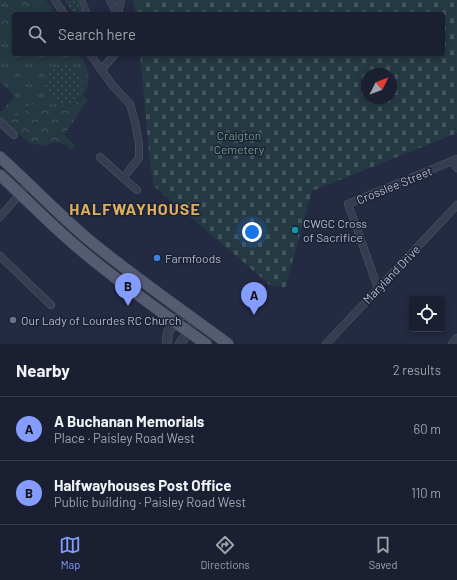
<!DOCTYPE html>
<meta charset="utf-8">
<style>
body{margin:0;font-family:Barlow,sans-serif;background:#272d3d;color:#f1f3f6}
.controls{position:absolute;right:12px;bottom:12px;display:grid;overflow:hidden;border-radius:4px;box-shadow:0 2px 6px #0003}
.controls button{width:36px;height:36px;display:grid;place-items:center;padding:0;border:0;border-bottom:1px solid #383e4d;background:#1a2031;color:#f1f3f6;font:20px sans-serif}
.compass{position:absolute;left:361px;top:68px;width:36px;height:36px;border-radius:50%;background:#1a2031;box-shadow:0 2px 6px #0003;rotate:48deg}
.you{position:absolute;left:252px;top:232px;width:14px;height:14px;margin:-10px;border:3px solid #fff;border-radius:50%;background:#1a73e8;box-shadow:0 0 0 6px #1a73e833}
.badge{display:grid;place-items:center;width:26px;height:26px;border-radius:50%;background:#859cff;color:#111;font-size:13px;font-weight:700}
.pin{position:absolute;translate:-50% -33px;filter:drop-shadow(0 1px 2px #0008)}
.pin::after{content:'';position:absolute;top:21px;width:14px;height:12px;background:inherit;clip-path:polygon(0 0,100% 0,50% 100%)}
.list{margin:0;padding:0;list-style:none}
h2{display:flex;justify-content:space-between;align-items:center;height:52px;margin:0;padding:0 16px;font-size:17px}
h2 small{font-size:13px;font-weight:400;color:#9fa3ab}
.list li{display:grid;grid-template-columns:26px 1fr auto;gap:12px;align-items:center;box-sizing:border-box;height:64px;padding:0 16px;border-top:1px solid #383e4d}
.list b{display:block;font-size:15px;white-space:nowrap}
.list p{margin:0;font-size:13px;white-space:nowrap;color:#9fa3ab}
.list em{font-size:13px;font-style:normal;color:#9fa3ab}
.icon{flex:none;width:22px;height:22px;fill:none;stroke:currentColor;stroke-width:2;stroke-linecap:round;stroke-linejoin:round}
.map{position:relative;flex:none;width:457px;height:344px;overflow:hidden}
.search{position:absolute;background:#1a2031;box-shadow:0 2px 6px #0003;left:12px;right:12px;top:12px;height:44px;display:flex;align-items:center;gap:10px;box-sizing:border-box;padding:0 14px;border-radius:4px;color:#9fa3ab;font-size:15px}
.sheet{height:180px;background:#1a2031}
nav{display:flex;justify-content:space-around;align-items:center;box-sizing:border-box;height:56px;border-top:1px solid #383e4d;background:#1a2031;font-size:11px;color:#9fa3ab}
nav a{display:grid;justify-items:center;gap:2px}
nav .on{color:#859cff}
.map>svg:first-child{display:block}
.grass{fill:url(#grass-tufts)}
.forest{fill:url(#forest-crowns)}
.cemetery{fill:url(#cemetery-stones);fill-rule:evenodd}
.park{fill:url(#park-dots)}
.lines{fill:none;stroke-linecap:round;stroke-linejoin:round}
.pedestrian-casing{stroke:#52586b;stroke-width:6}
.minor-casing{stroke:#52586b;stroke-width:8}
.tertiary-casing{stroke:#52586b;stroke-width:10}
.primary-casing{stroke:#41465a;stroke-width:12}
.pedestrian{stroke:#373d51;stroke-width:5.5}
.minor{stroke:#373d51;stroke-width:7}
.tertiary{stroke:#373d51;stroke-width:9}
.primary{stroke:#555b71;stroke-width:11}
.culture-dot{fill:#0f9aa8;stroke:#1c2236;stroke-width:1.5}
.shop-dot{fill:#3f7fe0;stroke:#1c2236;stroke-width:1.5}
.worship-dot{fill:#6b7280;stroke:#1c2236;stroke-width:1.5}
.labels{text-anchor:middle;dominant-baseline:central;stroke-width:3;stroke-linejoin:round;paint-order:stroke}
.park-label{font-size:12px;fill:#699e80;stroke:#1c2236}
.street-label{font-size:12px;fill:#b4b8cb;stroke:#1c2236}
.poi-label{font-size:12px;fill:#b4b8cb;stroke:#1c2236;text-anchor:start}
.district-label{font-size:16px;font-weight:bold;letter-spacing:1px;fill:#ddae5d;stroke:#1c2236}
</style>
<div class="map">
<svg width="457" height="344" viewBox="0 0 457 344">
<defs>
<pattern id="grass-tufts" width="24" height="20" patternUnits="userSpaceOnUse"><rect width="24" height="20" fill="#253942"/><path d="M3 7l-1-3M5 7V3M7 7l1-3M15 17l-1-3M17 17v-4M19 17l1-3" fill="none" stroke="#42545c"/></pattern>
<pattern id="forest-crowns" width="20" height="18" patternUnits="userSpaceOnUse"><rect width="20" height="18" fill="#253942"/><path d="M2 6a3 3 0 1 1 6 0M12 15a3 3 0 1 1 6 0" fill="none" stroke="#42545c"/></pattern>
<pattern id="cemetery-stones" width="16" height="16" patternUnits="userSpaceOnUse"><rect width="16" height="16" fill="#253942"/><path d="M2 7V4a2 2 0 0 1 4 0v3zM10 15v-3a2 2 0 0 1 4 0v3z" fill="#42545c"/></pattern>
<pattern id="park-dots" width="8" height="8" patternUnits="userSpaceOnUse"><rect width="8" height="8" fill="#253942"/><path d="M2 2h.1M6 6h.1" fill="none" stroke="#42545c" stroke-width="1.8" stroke-linecap="round"/></pattern>
</defs>
<rect width="100%" height="100%" fill="#232a41"/>
<g class="grass">
<polygon points="28,0 46,0 55,14 40,14"/>
<polygon points="18,1 13,13 0,24 0,4"/>
<path d="M0 24 6 33 14 35V54H80C96 82 89 92 66 110L31 103 24 113 3 121 0 119V113L15 96 0 82Z"/>
</g>
<g class="forest">
<polygon points="0,0 28,0 40,14 14,14 14,35 6,33 0,24 13,13 18,1 0,4"/>
<polygon points="83,95 88,100 64,135 75,145 72,150 64,144 55,142 45,146 30,143 3,121 24,113 31,103 66,110 81,98"/>
</g>
<path class="cemetery" d="M133 0H457V133L312 191 285 288 270 285 154 186 150 164 140 54H443V14H136ZM367 74H391V98H367Z"/>
<g class="park">
<polygon points="65,0 85,0 91,14 73,14"/>
<path d="M65 63C77 68 88 81 80 95 72 109 53 104 47 92 43 84 46 75 51 69Z"/>
</g>
<g class="lines">
<defs>
<polyline id="pedestrian" points="82,0 88,14"/>
<g id="minor">
<polyline points="55,0 64,14"/>
<polyline points="110,0 117,14"/>
<polyline points="118,14 121,0"/>
<polyline points="90,54 113,86 130,104 135,122 139,144 139,158 123,178 100,157"/>
<polyline points="101,70 115,54"/>
<polyline points="0,122 14,135"/>
<polyline points="452,161 457,168"/>
<polyline points="123,178 137,190"/>
<polyline points="0,217 20,194 28,182"/>
<polyline points="0,256 51,305"/>
<polyline points="378,288 348,204 457,159"/>
<polyline points="326,344 457,205"/>
<polyline points="452,344 457,338"/>
</g>
<g id="tertiary">
<polyline points="167,344 168,332 184,311"/>
<polyline points="180,344 196,320"/>
</g>
<g id="primary">
<path d="M0 157C30 184 58 214 89 240 134 277 182 310 228 344"/>
<path d="M0 175C26 199 50 224 76 246 117 281 162 313 206 344"/>
</g>
</defs>
<use href="#pedestrian" class="pedestrian-casing"/>
<use href="#minor" class="minor-casing"/>
<use href="#tertiary" class="tertiary-casing"/>
<use href="#primary" class="primary-casing"/>
<use href="#pedestrian" class="pedestrian"/>
<use href="#minor" class="minor"/>
<use href="#tertiary" class="tertiary"/>
<use href="#primary" class="primary"/>
</g>
<circle class="culture-dot" cx="295" cy="230" r="4"/>
<circle class="shop-dot" cx="157" cy="258" r="4"/>
<circle class="worship-dot" cx="13" cy="320" r="4"/>
<g class="labels">
<g class="park-label">
<text x="239" y="135">Craigton<tspan x="239" dy="14">Cemetery</tspan></text>
</g>
<g class="street-label">
<text transform="translate(394 185) rotate(-22)">Crosslee Street</text>
<text transform="translate(391 274) rotate(-46)">Maryland Drive</text>
</g>
<g class="poi-label">
<text x="303" y="223">CWGC Cross<tspan x="303" dy="14">of Sacrifice</tspan></text>
<text x="165" y="258">Farmfoods</text>
<text x="21" y="320">Our Lady of Lourdes RC Church</text>
</g>
<g class="district-label">
<text x="135" y="208">HALFWAYHOUSE</text>
</g>
</g>
</svg>
<div class="controls">
<button><svg class="icon" aria-label="locate" viewBox="0 0 24 24"><circle cx="12" cy="12" r="6"/><path d="M12 2v4M12 18v4M2 12h4M18 12h4"/></svg></button>
</div>
<svg class="compass" viewBox="-18 -18 36 36"><path d="M0-13l5 13h-10z" fill="#e53935"/><path d="M0 13l5-13h-10z" fill="#9fa3ab"/></svg>
<div class="you"></div>
<div class="pin badge" style="left:254px;top:315px">A</div>
<div class="pin badge" style="left:128px;top:306px">B</div>
<div class="search"><svg class="icon" aria-label="search" viewBox="0 0 24 24"><circle cx="10" cy="10" r="6"/><path d="M15 15l6 6"/></svg>Search here</div>
</div>
<section class="sheet">
<h2>Nearby<small>2 results</small></h2>
<ul class="list">
<li><span class="badge">A</span><div><b>A Buchanan Memorials</b><p>Place · Paisley Road West</p></div><em>60 m</em></li>
<li><span class="badge">B</span><div><b>Halfwayhouses Post Office</b><p>Public building · Paisley Road West</p></div><em>110 m</em></li>
</ul>
</section>
<nav>
<a class="on"><svg class="icon" aria-label="map" viewBox="0 0 24 24"><path d="M3 6l6-2 6 2 6-2v14l-6 2-6-2-6 2zM9 4v14M15 6v14"/></svg>Map</a>
<a><svg class="icon" aria-label="directions" viewBox="0 0 24 24"><path d="M12 3l9 9-9 9-9-9zM9 14v-3h6M13 9l2 2-2 2"/></svg>Directions</a>
<a><svg class="icon" aria-label="saved" viewBox="0 0 24 24"><path d="M7 4h10v16l-5-4-5 4z"/></svg>Saved</a>
</nav>
